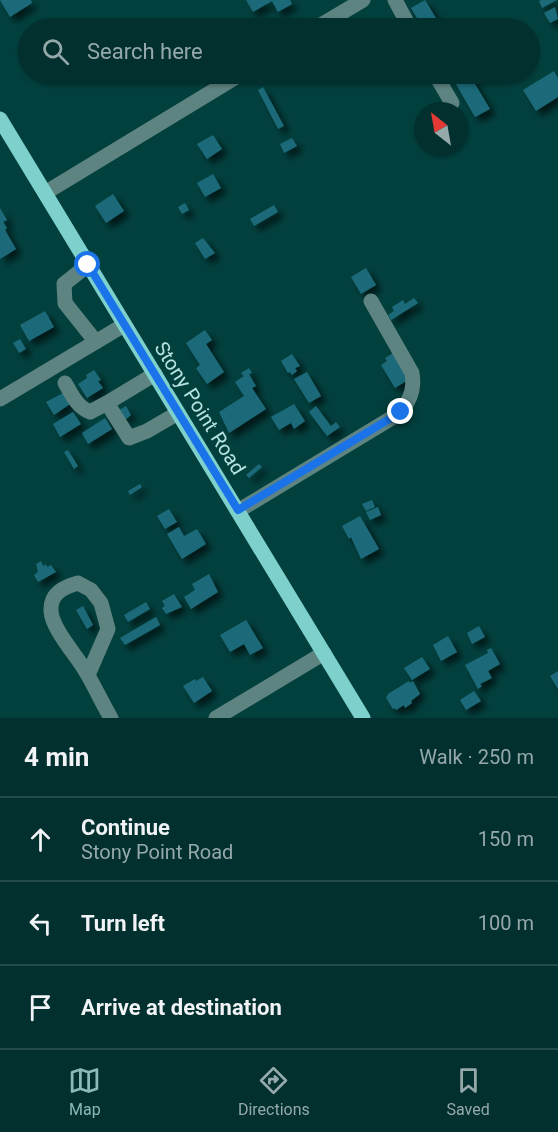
<!DOCTYPE html>
<meta charset="utf-8">
<style>
body{margin:0;font-family:Roboto,sans-serif;background:#103c3a;color:#f1f3f6}
.compass{position:absolute;left:414px;top:102px;width:54px;height:54px;border-radius:50%;background:#02302e;box-shadow:0 2px 4px #0004;rotate:329deg}
.stop{position:absolute;width:18px;height:18px;margin:-14px;border:4px solid #1a73e8;border-radius:50%;background:#fff}
.stop.end{background:#1a73e8;border-color:#fff;box-shadow:0 2px 6px #0008}
.list{margin:0;padding:0;list-style:none}
h2{display:flex;justify-content:space-between;align-items:center;height:78px;margin:0;padding:0 24px;font-size:26px}
h2 small{font-size:20px;font-weight:400;color:#96a9aa}
.list li{display:grid;grid-template-columns:39px 1fr auto;gap:18px;align-items:center;box-sizing:border-box;height:84px;padding:0 24px;border-top:2px solid #234b4a}
.list b{display:block;font-size:22px;white-space:nowrap}
.list p{margin:0;font-size:20px;white-space:nowrap;color:#96a9aa}
.list em{font-size:20px;font-style:normal;color:#96a9aa}
.icon{flex:none;width:33px;height:33px;fill:none;stroke:currentColor;stroke-width:2;stroke-linecap:round;stroke-linejoin:round}
.map{position:relative;flex:none;width:558px;height:718px;overflow:hidden}
.search{position:absolute;background:#02302e;box-shadow:0 2px 4px #0004;left:18px;right:18px;top:18px;height:66px;display:flex;align-items:center;gap:15px;box-sizing:border-box;padding:0 21px;border-radius:33px;color:#96a9aa;font-size:22px}
.sheet{height:330px;background:#02302e}
nav{display:flex;justify-content:space-around;align-items:center;box-sizing:border-box;height:84px;border-top:2px solid #234b4a;background:#02302e;font-size:16px;color:#96a9aa}
nav a{display:grid;justify-items:center;gap:3px}
nav .on{color:#8bbbb9}
.map>svg:first-child{display:block}
.building{fill:#1d6b79;filter:url(#shadow)}
.lines{fill:none;stroke-linecap:round;stroke-linejoin:round}
.minor{stroke:#5e8482;stroke-width:15}
.major{stroke:#7ed0cc;stroke-width:15}
.route{stroke:#1a73e8;stroke-width:8}
.labels{text-anchor:middle;dominant-baseline:central;stroke-width:5;stroke-linejoin:round;paint-order:stroke}
.street-label{font-size:20px;fill:#b6e3e1;stroke:#02403e}
</style>
<div class="map">
<svg width="558" height="718" viewBox="0 0 558 718">
<defs>
<filter id="shadow"><feDropShadow dx="5.5" dy="5.5" stdDeviation="3" flood-color="#0009"/></filter>
</defs>
<rect width="100%" height="100%" fill="#02403e"/>
<g class="building">
<polygon points="0,0 31,0 32,3 10,17"/>
<polygon points="246,0 290,0 292,4 278,12 272,1 253,12"/>
<polygon points="425,0 442,28 423,28 411,8"/>
<polygon points="541,0 557,0 542,8 539,1"/>
<polygon points="555,7 558,19 550,23 544,13"/>
<polygon points="554,71 558,78 558,97 536,111 523,90"/>
<polygon points="450,74 469,74 490,109 475,117"/>
<polygon points="263,87 284,126 278,129 258,90"/>
<polygon points="213,135 222,149 207,159 197,144"/>
<polygon points="292,138 297,146 284,153 280,144"/>
<polygon points="213,174 221,188 205,197 197,183"/>
<polygon points="113,194 124,211 106,223 95,206"/>
<polygon points="185,203 189,210 182,214 178,207"/>
<polygon points="274,205 278,212 254,226 250,219"/>
<polygon points="0,208 7,220 3,222 7,228 5,230 16,249 0,259"/>
<polygon points="203,238 215,253 205,259 195,243"/>
<polygon points="366,268 376,285 361,294 351,277"/>
<polygon points="414,298 418,303 391,320 388,315 394,311 392,307 403,300 405,304"/>
<polygon points="45,311 54,327 29,341 20,325"/>
<polygon points="205,330 212,340 206,344 224,372 207,384 196,368 200,365 186,343"/>
<polygon points="20,339 26,349 19,353 13,343"/>
<polygon points="395,352 411,378 395,388 381,365 387,361 385,358"/>
<polygon points="292,354 300,366 295,368 297,371 292,375 290,372 288,373 281,361"/>
<polygon points="249,368 252,373 249,374 256,386 252,388 266,409 229,433 219,412 244,396 235,382 244,376 241,373"/>
<polygon points="94,370 101,380 98,381 103,388 87,398 78,384 87,378 86,375"/>
<polygon points="307,372 321,396 309,403 294,379"/>
<polygon points="63,393 70,404 54,415 46,402"/>
<polygon points="294,404 305,421 294,429 291,423 279,430 271,417"/>
<polygon points="126,406 131,415 125,420 119,410"/>
<polygon points="316,406 331,426 336,422 340,427 327,436 309,412"/>
<polygon points="73,412 81,424 60,437 53,424"/>
<polygon points="105,418 112,429 88,444 82,433"/>
<polygon points="68,450 78,466 74,469 64,452"/>
<polygon points="259,464 262,467 249,478 246,475"/>
<polygon points="140,484 142,487 130,495 128,491"/>
<polygon points="372,500 375,507 366,511 362,504"/>
<polygon points="378,507 381,515 370,520 366,512"/>
<polygon points="169,509 177,522 165,529 157,516"/>
<polygon points="360,516 379,549 361,559 351,537 349,539 342,526"/>
<polygon points="179,527 184,536 197,529 206,544 182,559 167,534"/>
<polygon points="41,561 43,566 46,564 47,567 51,565 56,572 38,582 34,575 38,572 36,564"/>
<polygon points="209,574 218,592 191,609 184,597 195,590 192,584"/>
<polygon points="174,594 182,607 166,614 162,608 165,606 162,601"/>
<polygon points="146,602 150,609 128,622 124,615"/>
<polygon points="83,606 93,625 87,629 76,610"/>
<polygon points="156,617 160,625 125,645 120,638"/>
<polygon points="246,620 263,648 250,655 244,644 230,652 220,635"/>
<polygon points="479,626 485,637 472,644 467,633"/>
<polygon points="448,636 457,652 441,661 433,645"/>
<polygon points="491,648 500,664 488,671 492,678 480,684 482,686 478,689 465,665 488,653 487,650"/>
<polygon points="422,657 430,669 412,680 404,668"/>
<polygon points="558,671 558,689 550,676"/>
<polygon points="203,677 212,691 194,703 183,686 195,679 196,681"/>
<polygon points="409,681 410,683 413,681 420,694 411,701 412,703 405,708 404,705 396,710 395,708 393,709 386,698 388,694"/>
<polygon points="474,691 481,701 466,710 460,700"/>
</g>
<g class="lines">
<g class="minor">
<polyline points="395,0 410,28"/>
<polyline points="316,28 363,0"/>
<polyline points="435,74 452,103"/>
<polyline points="45,193 241,74"/>
<polyline points="88,265 64,284 65,303 96,342"/>
<path d="M65 383C72 395 77 407 90 412L107 403 129 438 147 431 178 413"/>
<polyline points="0,399 124,325"/>
<polyline points="107,403 155,374"/>
<path d="M238 511 395 416C409 405 415 390 412 373L371 301"/>
<path d="M88 675 108 629 101 603 91 590 78 583C64 587 50 593 51 611 52 629 77 656 86 672 95 687 102 703 111 718"/>
<polyline points="216,718 324,653"/>
</g>
<polyline class="major" points="0,119 363,718"/>
</g>
<g class="lines">
<polyline class="route" points="88,265 238,510 401,412"/>
</g>
<g class="labels">
<g class="street-label">
<text transform="translate(200 408) rotate(58)">Stony Point Road</text>
</g>
</g>
</svg>
<svg class="compass" viewBox="-18 -18 36 36"><path d="M0-13l5 13h-10z" fill="#e53935"/><path d="M0 13l5-13h-10z" fill="#96a9aa"/></svg>
<div class="stop" style="left:88px;top:265px"></div>
<div class="stop end" style="left:401px;top:412px"></div>
<div class="search"><svg class="icon" aria-label="search" viewBox="0 0 24 24"><circle cx="10" cy="10" r="6"/><path d="M15 15l6 6"/></svg>Search here</div>
</div>
<section class="sheet">
<h2>4 min<small>Walk · 250 m</small></h2>
<ul class="list">
<li><svg class="icon" aria-label="ahead" viewBox="0 0 24 24"><path d="M12 20V5M6 11l6-6 6 6"/></svg><div><b>Continue</b><p>Stony Point Road</p></div><em>150 m</em></li>
<li><svg class="icon" aria-label="left" viewBox="0 0 24 24"><path d="M17 20v-9H6M10 6l-5 5 5 5"/></svg><div><b>Turn left</b></div><em>100 m</em></li>
<li><svg class="icon" aria-label="arrive" viewBox="0 0 24 24"><path d="M6 21V4h12l-3 4 3 4H6"/></svg><div><b>Arrive at destination</b></div></li>
</ul>
</section>
<nav>
<a class="on"><svg class="icon" aria-label="map" viewBox="0 0 24 24"><path d="M3 6l6-2 6 2 6-2v14l-6 2-6-2-6 2zM9 4v14M15 6v14"/></svg>Map</a>
<a><svg class="icon" aria-label="directions" viewBox="0 0 24 24"><path d="M12 3l9 9-9 9-9-9zM9 14v-3h6M13 9l2 2-2 2"/></svg>Directions</a>
<a><svg class="icon" aria-label="saved" viewBox="0 0 24 24"><path d="M7 4h10v16l-5-4-5 4z"/></svg>Saved</a>
</nav>
